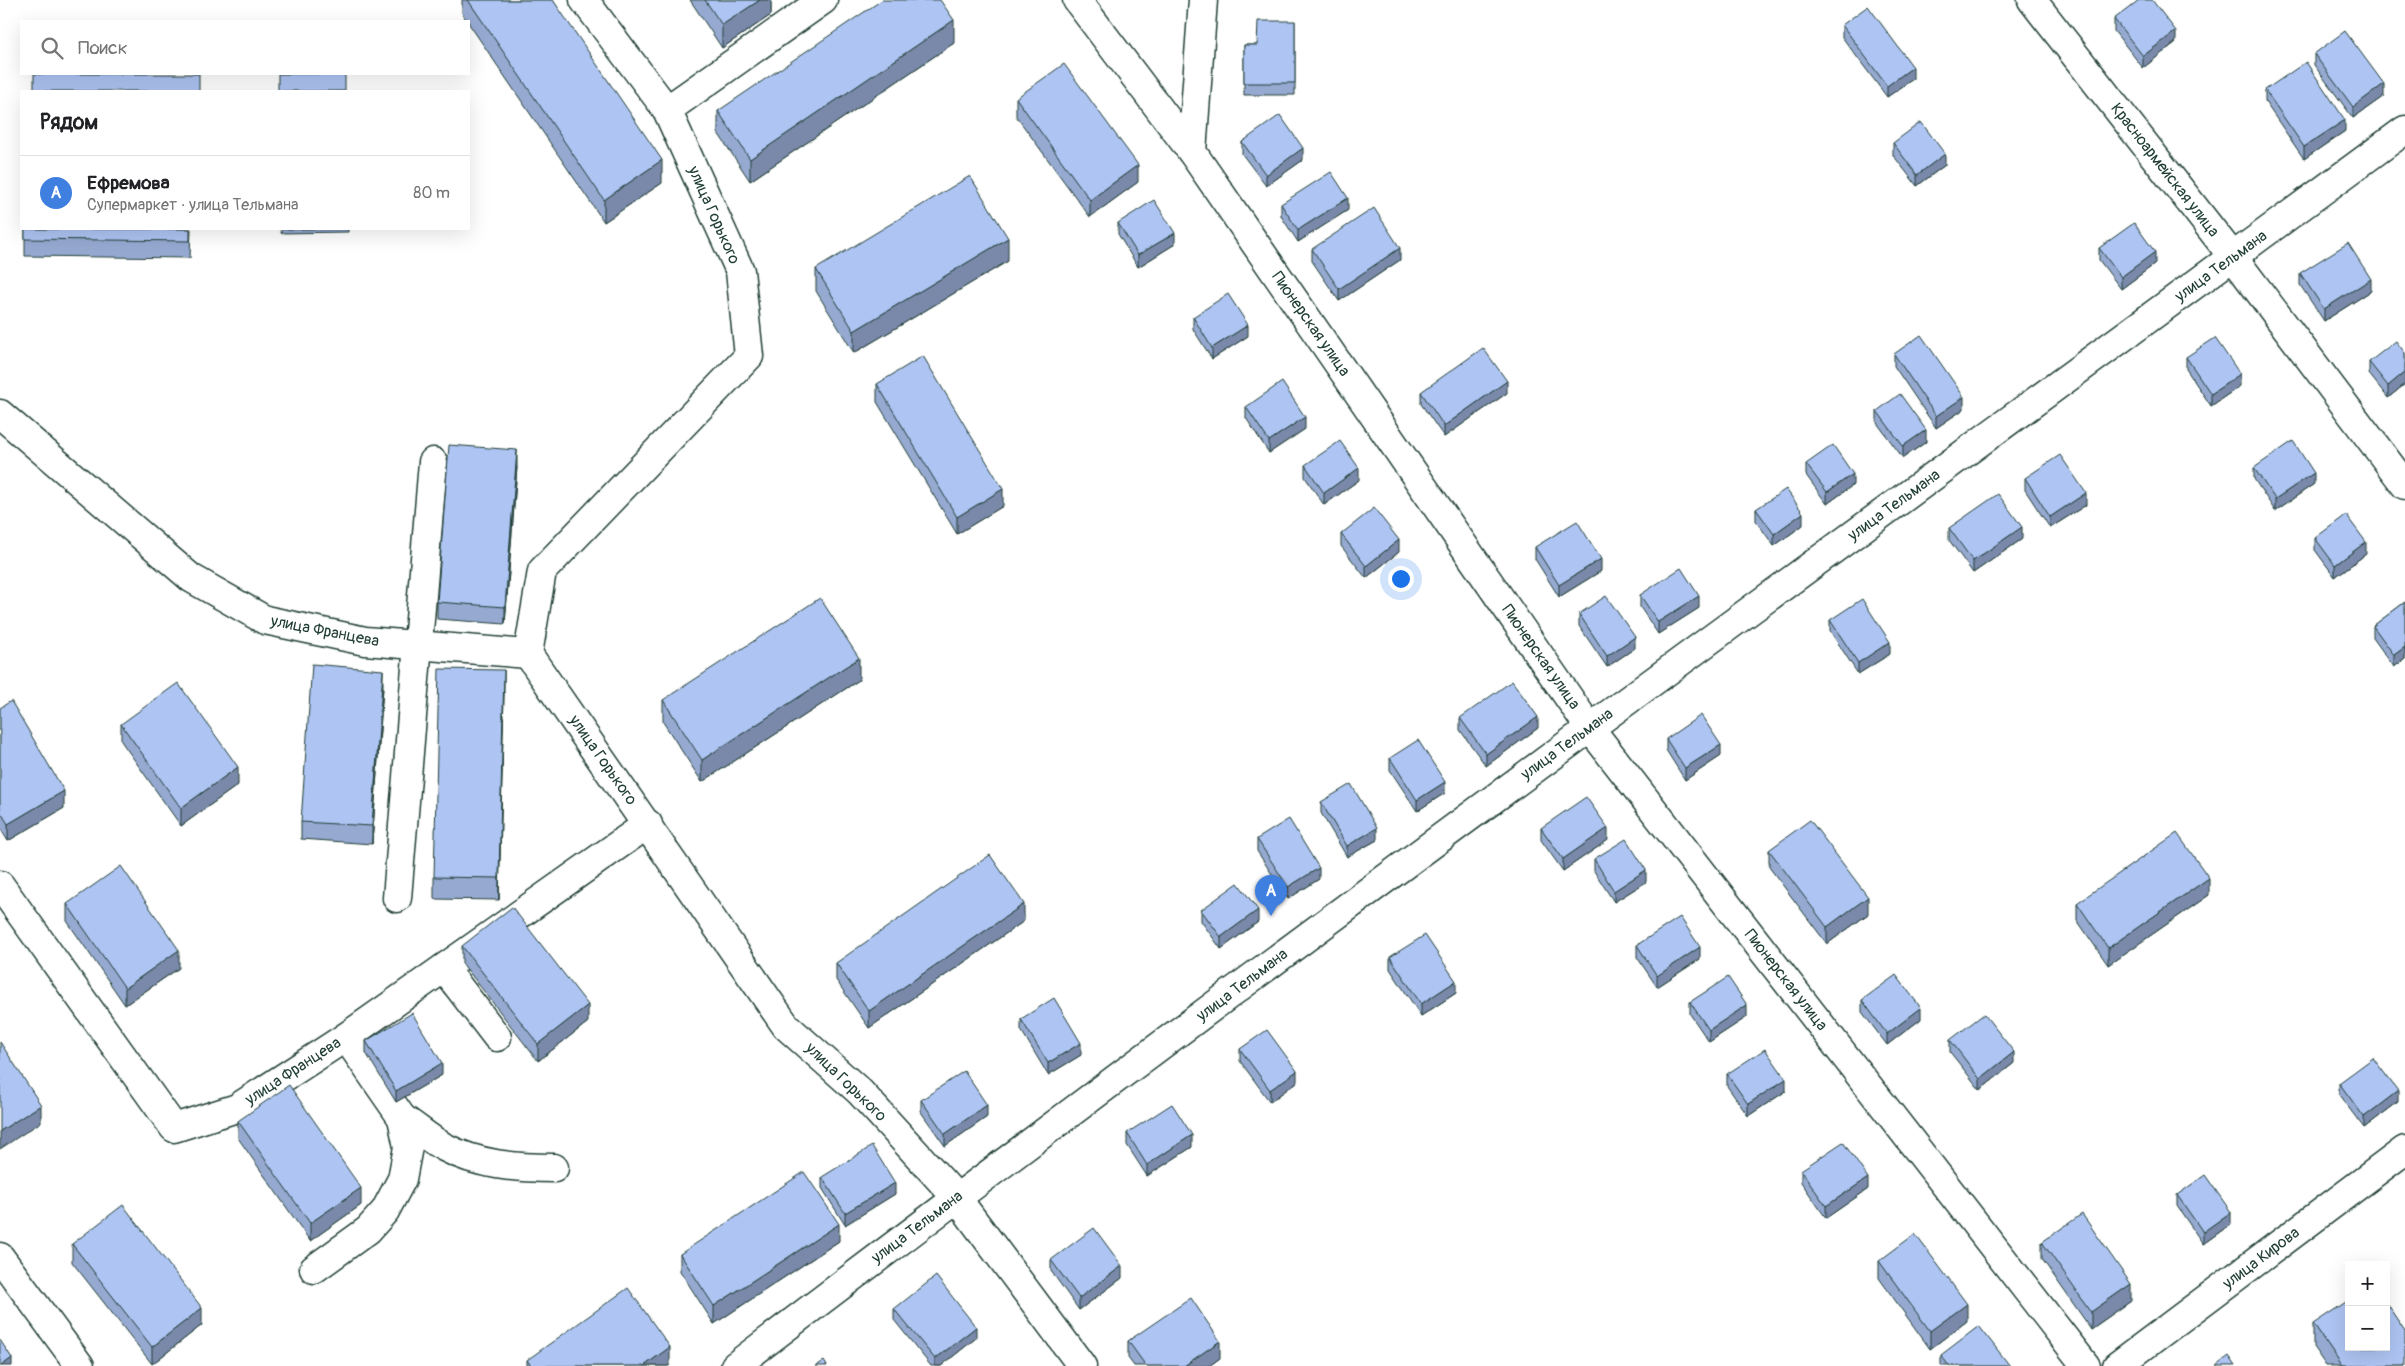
<!DOCTYPE html>
<html lang="ru">
<meta charset="utf-8">
<style>
body{margin:0;font-family:Pangolin,sans-serif;background:#f2f2f2;color:#202124}
.controls{position:absolute;right:15px;bottom:15px;display:grid;overflow:hidden;border-radius:0px;box-shadow:0 5px 20px #0002}
.controls button{width:45px;height:45px;display:grid;place-items:center;padding:0;border:0;border-bottom:1px solid #e0e0e0;background:#fff;color:#202124;font:25px sans-serif}
.you{position:absolute;left:1400px;top:578px;width:18px;height:18px;margin:-12px;border:4px solid #fff;border-radius:50%;background:#1a73e8;box-shadow:0 0 0 8px #1a73e833}
.badge{display:grid;place-items:center;width:32px;height:32px;border-radius:50%;background:#db2777;color:#fff;font-size:16px;font-weight:700}
.pin{position:absolute;translate:-50% -41px;filter:drop-shadow(0 1px 2px #0008)}
.pin::after{content:'';position:absolute;top:26px;width:18px;height:15px;background:inherit;clip-path:polygon(0 0,100% 0,50% 100%)}
.list{margin:0;padding:0;list-style:none}
h2{display:flex;justify-content:space-between;align-items:center;height:65px;margin:0;padding:0 20px;font-size:21px}
h2 small{font-size:16px;font-weight:400;color:#757577}
.list li{display:grid;grid-template-columns:32px 1fr auto;gap:15px;align-items:center;box-sizing:border-box;height:75px;padding:0 20px;border-top:1px solid #e0e0e0}
.list b{display:block;font-size:19px;white-space:nowrap}
.list p{margin:0;font-size:16px;white-space:nowrap;color:#757577}
.list em{font-size:16px;font-style:normal;color:#757577}
.icon{flex:none;width:28px;height:28px;fill:none;stroke:currentColor;stroke-width:2;stroke-linecap:round;stroke-linejoin:round}
.map{position:relative;flex:none;width:2405px;height:1366px;overflow:hidden}
.search{position:absolute;background:#fff;box-shadow:0 5px 20px #0002;left:20px;top:20px;width:450px;height:55px;display:flex;align-items:center;gap:12px;box-sizing:border-box;padding:0 18px;border-radius:0px;color:#757577;font-size:19px}
.panel{position:absolute;background:#fff;box-shadow:0 5px 20px #0002;left:20px;top:90px;width:450px;height:140px;border-radius:0px}
.map>svg:first-child{display:block}
.lines{fill:none;stroke-linecap:round;stroke-linejoin:round}
.minor-casing{stroke:#1f3d34;stroke-width:31}
.minor{stroke:#fff;stroke-width:28}
.wall{fill:#96a9d1;stroke:#1f3d34}
.shaded-wall{fill:#7a89aa;stroke:#1f3d34}
.building{fill:#aec4f3;stroke:#1f3d34}
.labels{text-anchor:middle;dominant-baseline:central;stroke-width:4;stroke-linejoin:round;paint-order:stroke}
.street-label{font-size:16px;fill:#1f3d34;stroke:#fff}
</style>
<div class="map">
<svg width="2405" height="1366" viewBox="0 0 2405 1366">
<rect width="100%" height="100%" fill="#fff"/>
<filter id="ink" filterUnits="userSpaceOnUse"><feTurbulence type="fractalNoise" baseFrequency=".02" numOctaves="2"/><feDisplacementMap in="SourceGraphic" scale="10" xChannelSelector="R" yChannelSelector="G"/><feConvolveMatrix kernelMatrix="1 2 1 2 8 2 1 2 1" color-interpolation-filters="sRGB"/></filter>
<g filter="url(#ink)">
<g class="lines">
<defs>
<g id="minor">
<polyline points="584,0 667,110 823,0"/>
<polyline points="1077,0 1192,152 1589,727 2086,1366"/>
<polyline points="2032,0 2233,257 2405,485"/>
<polyline points="667,110 740,271 749,356 542,571 528,654 786,1026 860,1092 956,1197 1082,1366"/>
<polyline points="1192,152 1203,0"/>
<polyline points="0,414 191,578 265,620 365,641 528,654"/>
<polyline points="0,885 174,1128 237,1108 346,1037 648,824"/>
<polyline points="397,898 433,462"/>
<polyline points="444,968 497,1037"/>
<path d="M402 1118C416 1127 429 1139 444 1147 478 1165 516 1168 554 1168"/>
<polyline points="0,1257 80,1366"/>
<polyline points="314,1269 368,1230 385,1211 402,1179 408,1147 402,1118 346,1037"/>
<path d="M735 1366C1286 946 1847 541 2405 130"/>
<polyline points="2117,1366 2405,1150"/>
</g>
</defs>
<use href="#minor" class="minor-casing"/>
<use href="#minor" class="minor"/>
</g>
<g class="wall">
<polygon points="462,0 553,0 662,183 604,222 469,24 469,21 467,21 462,13"/>
<polygon points="690,0 771,0 771,15 722,48"/>
<polygon points="2114,19 2176,42 2143,68 2114,31"/>
<polygon points="1295,21 1295,95 1244,95 1244,45 1257,45"/>
<polygon points="1842,25 1913,79 1887,97 1842,37"/>
<polygon points="954,43 750,181 718,133 718,111"/>
<polygon points="2314,54 2384,96 2353,118 2314,65"/>
<polygon points="2265,90 2345,131 2304,159 2265,102"/>
<polygon points="1016,98 1138,182 1090,217 1016,116"/>
<polygon points="1242,142 1303,160 1266,186 1242,154"/>
<polygon points="1893,143 1945,165 1917,186 1893,155"/>
<polygon points="1281,204 1348,210 1298,242 1281,216"/>
<polygon points="1118,223 1175,244 1138,267 1118,234"/>
<polygon points="25,229 191,229 190,258 25,256"/>
<polygon points="281,229 348,229 348,232 281,233"/>
<polygon points="2099,248 2155,264 2121,289 2099,260"/>
<polygon points="1312,249 1400,260 1339,301 1312,261"/>
<polygon points="1008,261 854,353 816,291 816,269"/>
<polygon points="2300,273 2371,291 2324,321 2300,285"/>
<polygon points="1193,317 1248,336 1212,359 1193,329"/>
<polygon points="2405,353 2405,384 2388,398 2369,374 2369,362"/>
<polygon points="1894,354 1964,409 1936,428 1894,366"/>
<polygon points="2186,357 2240,386 2211,406 2186,369"/>
<polygon points="877,384 1003,506 957,534 877,402"/>
<polygon points="1421,392 1507,393 1444,437 1421,404"/>
<polygon points="1246,407 1305,429 1269,453 1246,418"/>
<polygon points="1877,411 1926,442 1903,458 1877,423"/>
<polygon points="1806,464 1853,485 1827,504 1806,475"/>
<polygon points="1305,465 1359,480 1324,505 1305,477"/>
<polygon points="517,467 505,624 437,619 437,602"/>
<polygon points="2254,468 2314,484 2275,511 2254,479"/>
<polygon points="2025,478 2086,505 2050,528 2025,490"/>
<polygon points="1756,509 1803,525 1774,546 1756,521"/>
<polygon points="1949,528 2022,539 1973,573 1949,540"/>
<polygon points="1341,534 1399,552 1366,578 1341,546"/>
<polygon points="2315,538 2366,554 2335,577 2315,550"/>
<polygon points="1535,547 1601,571 1559,597 1535,559"/>
<polygon points="1640,595 1699,608 1658,634 1640,607"/>
<polygon points="2405,602 2405,659 2394,667 2373,638 2373,626"/>
<polygon points="1579,614 1635,648 1607,667 1579,626"/>
<polygon points="1830,620 1890,654 1858,674 1830,631"/>
<polygon points="859,680 702,782 663,722 663,700"/>
<polygon points="383,687 372,844 301,839 301,822"/>
<polygon points="504,692 499,900 434,899 434,877"/>
<polygon points="0,708 64,808 8,841 0,828"/>
<polygon points="1460,718 1538,728 1486,766 1460,730"/>
<polygon points="121,724 238,785 181,826 121,741"/>
<polygon points="1666,739 1721,756 1685,780 1666,750"/>
<polygon points="1390,758 1445,793 1417,811 1390,770"/>
<polygon points="1321,802 1377,840 1347,857 1321,813"/>
<polygon points="1541,828 1608,840 1563,871 1541,840"/>
<polygon points="1257,839 1319,879 1288,899 1257,851"/>
<polygon points="1769,850 1868,914 1827,944 1769,867"/>
<polygon points="1594,859 1646,882 1614,902 1594,871"/>
<polygon points="2209,895 2108,965 2077,920 2077,903"/>
<polygon points="67,904 179,968 125,1005 67,921"/>
<polygon points="1201,910 1258,922 1221,949 1201,921"/>
<polygon points="1024,921 869,1028 836,980 836,963"/>
<polygon points="1637,945 1700,959 1657,987 1637,957"/>
<polygon points="462,946 588,1022 538,1061 462,963"/>
<polygon points="1390,957 1456,993 1421,1016 1390,969"/>
<polygon points="1862,1000 1921,1019 1887,1045 1862,1012"/>
<polygon points="1690,1002 1747,1017 1709,1042 1690,1014"/>
<polygon points="1021,1019 1081,1055 1048,1075 1021,1030"/>
<polygon points="1950,1040 2014,1063 1980,1090 1950,1052"/>
<polygon points="366,1041 442,1075 396,1102 366,1053"/>
<polygon points="1240,1049 1297,1082 1270,1102 1240,1061"/>
<polygon points="1727,1074 1786,1091 1748,1116 1727,1086"/>
<polygon points="2339,1083 2398,1102 2364,1128 2339,1095"/>
<polygon points="921,1100 987,1117 945,1146 921,1112"/>
<polygon points="238,1121 361,1205 310,1241 238,1138"/>
<polygon points="1127,1133 1192,1147 1147,1176 1127,1145"/>
<polygon points="1801,1170 1868,1189 1826,1218 1801,1182"/>
<polygon points="822,1177 895,1194 845,1225 822,1188"/>
<polygon points="2177,1195 2231,1224 2203,1244 2177,1206"/>
<polygon points="839,1241 714,1324 680,1271 680,1254"/>
<polygon points="2042,1242 2131,1301 2091,1329 2042,1259"/>
<polygon points="72,1244 202,1325 152,1364 72,1262"/>
<polygon points="1051,1260 1122,1278 1079,1310 1051,1271"/>
<polygon points="1879,1261 1967,1321 1930,1349 1879,1278"/>
<polygon points="894,1309 976,1338 941,1366 931,1366 894,1320"/>
<polygon points="2313,1324 2405,1366 2326,1366 2313,1347"/>
<polygon points="1128,1341 1220,1358 1209,1366 1134,1366 1128,1358"/>
<polygon points="1941,1355 2010,1366 1941,1366"/>
<polygon points="527,1360 670,1365 668,1366 527,1366"/>
</g>
<g class="shaded-wall">
<polygon points="760,0 771,0 771,15 722,48 722,25"/>
<polygon points="954,20 954,43 750,181 750,159"/>
<polygon points="2176,31 2176,42 2143,68 2143,56"/>
<polygon points="1913,67 1913,79 1887,97 1887,86"/>
<polygon points="2384,84 2384,96 2353,118 2353,107"/>
<polygon points="2345,120 2345,131 2304,159 2304,147"/>
<polygon points="1303,148 1303,160 1266,186 1266,175"/>
<polygon points="1945,154 1945,165 1917,186 1917,175"/>
<polygon points="662,160 662,183 604,222 604,200"/>
<polygon points="1138,165 1138,182 1090,217 1090,200"/>
<polygon points="1348,198 1348,210 1298,242 1298,230"/>
<polygon points="1175,233 1175,244 1138,267 1138,255"/>
<polygon points="1008,238 1008,261 854,353 854,331"/>
<polygon points="1400,248 1400,260 1339,301 1339,289"/>
<polygon points="2155,252 2155,264 2121,289 2121,277"/>
<polygon points="2371,279 2371,291 2324,321 2324,309"/>
<polygon points="1248,325 1248,336 1212,359 1212,348"/>
<polygon points="2405,372 2405,384 2388,398 2388,386"/>
<polygon points="2240,374 2240,386 2211,406 2211,394"/>
<polygon points="1507,381 1507,393 1444,437 1444,426"/>
<polygon points="1964,397 1964,409 1936,428 1936,416"/>
<polygon points="1305,417 1305,429 1269,453 1269,441"/>
<polygon points="1926,430 1926,442 1903,458 1903,446"/>
<polygon points="517,450 517,467 505,624 505,607"/>
<polygon points="1359,468 1359,480 1324,505 1324,493"/>
<polygon points="2314,473 2314,484 2275,511 2275,499"/>
<polygon points="1853,474 1853,485 1827,504 1827,492"/>
<polygon points="1003,489 1003,506 957,534 957,517"/>
<polygon points="2086,493 2086,505 2050,528 2050,517"/>
<polygon points="1803,513 1803,525 1774,546 1774,534"/>
<polygon points="2022,527 2022,539 1973,573 1973,561"/>
<polygon points="1399,540 1399,552 1366,578 1366,566"/>
<polygon points="2366,542 2366,554 2335,577 2335,565"/>
<polygon points="1601,559 1601,571 1559,597 1559,585"/>
<polygon points="1699,596 1699,608 1658,634 1658,622"/>
<polygon points="1635,637 1635,648 1607,667 1607,656"/>
<polygon points="1890,642 1890,654 1858,674 1858,663"/>
<polygon points="2405,647 2405,659 2394,667 2394,655"/>
<polygon points="859,658 859,680 702,782 702,760"/>
<polygon points="383,670 383,687 372,844 372,826"/>
<polygon points="504,670 504,692 499,900 499,878"/>
<polygon points="1538,717 1538,728 1486,766 1486,754"/>
<polygon points="1721,745 1721,756 1685,780 1685,768"/>
<polygon points="238,767 238,785 181,826 181,808"/>
<polygon points="1445,782 1445,793 1417,811 1417,800"/>
<polygon points="64,791 64,808 8,841 8,824"/>
<polygon points="1377,828 1377,840 1347,857 1347,846"/>
<polygon points="1608,828 1608,840 1563,871 1563,859"/>
<polygon points="1319,868 1319,879 1288,899 1288,887"/>
<polygon points="1646,870 1646,882 1614,902 1614,891"/>
<polygon points="2209,878 2209,895 2108,965 2108,948"/>
<polygon points="1868,897 1868,914 1827,944 1827,927"/>
<polygon points="1024,904 1024,921 869,1028 869,1011"/>
<polygon points="1258,910 1258,922 1221,949 1221,937"/>
<polygon points="1700,947 1700,959 1657,987 1657,976"/>
<polygon points="179,950 179,968 125,1005 125,988"/>
<polygon points="1456,981 1456,993 1421,1016 1421,1004"/>
<polygon points="588,1005 588,1022 538,1061 538,1044"/>
<polygon points="1747,1005 1747,1017 1709,1042 1709,1030"/>
<polygon points="1921,1008 1921,1019 1887,1045 1887,1034"/>
<polygon points="1081,1043 1081,1055 1048,1075 1048,1063"/>
<polygon points="2014,1052 2014,1063 1980,1090 1980,1079"/>
<polygon points="442,1063 442,1075 396,1102 396,1091"/>
<polygon points="1297,1071 1297,1082 1270,1102 1270,1090"/>
<polygon points="1786,1079 1786,1091 1748,1116 1748,1104"/>
<polygon points="2398,1091 2398,1102 2364,1128 2364,1117"/>
<polygon points="41,1105 41,1122 0,1149 0,1131"/>
<polygon points="987,1105 987,1117 945,1146 945,1134"/>
<polygon points="1192,1135 1192,1147 1147,1176 1147,1165"/>
<polygon points="1868,1178 1868,1189 1826,1218 1826,1206"/>
<polygon points="895,1183 895,1194 845,1225 845,1213"/>
<polygon points="361,1188 361,1205 310,1241 310,1223"/>
<polygon points="2231,1212 2231,1224 2203,1244 2203,1232"/>
<polygon points="839,1224 839,1241 714,1324 714,1306"/>
<polygon points="1122,1266 1122,1278 1079,1310 1079,1298"/>
<polygon points="2131,1284 2131,1301 2091,1329 2091,1312"/>
<polygon points="1967,1304 1967,1321 1930,1349 1930,1331"/>
<polygon points="202,1308 202,1325 152,1364 152,1347"/>
<polygon points="976,1327 976,1338 941,1366 935,1366 935,1359"/>
<polygon points="1220,1341 1220,1358 1209,1366 1184,1366"/>
<polygon points="670,1347 670,1365 668,1366 644,1366"/>
<polygon points="12,1358 12,1366 1,1366"/>
</g>
<g class="building">
<polygon points="468,0 553,0 662,160 604,200"/>
<polygon points="705,0 760,0 722,25"/>
<polygon points="882,0 940,0 954,20 750,159 718,111"/>
<polygon points="2139,0 2152,0 2176,31 2143,56 2114,19"/>
<polygon points="1868,6 1913,67 1887,86 1842,25"/>
<polygon points="1258,21 1295,21 1295,83 1244,83 1244,45 1257,45"/>
<polygon points="2345,31 2384,84 2353,107 2314,54"/>
<polygon points="2306,62 2345,120 2304,147 2265,90"/>
<polygon points="1064,64 1138,165 1090,200 1016,98"/>
<rect x="34" y="74" width="165" height="17"/>
<rect x="278" y="74" width="67" height="17"/>
<polygon points="1280,115 1303,148 1266,175 1242,142"/>
<polygon points="1921,122 1945,154 1917,175 1893,143"/>
<polygon points="1331,172 1348,198 1298,230 1281,204"/>
<polygon points="970,176 1008,238 854,331 816,269"/>
<polygon points="1154,200 1175,233 1138,255 1118,223"/>
<polygon points="1374,208 1400,248 1339,289 1312,249"/>
<polygon points="2134,223 2155,252 2121,277 2099,248"/>
<polygon points="25,229 190,229 190,241 25,239"/>
<polygon points="2348,243 2371,279 2324,309 2300,273"/>
<polygon points="1228,294 1248,325 1212,348 1193,317"/>
<polygon points="1921,335 1964,397 1936,416 1894,354"/>
<polygon points="2215,338 2240,374 2211,394 2186,357"/>
<polygon points="2396,341 2405,353 2405,372 2388,386 2369,362"/>
<polygon points="1483,348 1507,381 1444,426 1421,392"/>
<polygon points="923,356 1003,489 957,517 877,384"/>
<polygon points="1282,382 1305,417 1269,441 1246,407"/>
<polygon points="1900,394 1926,430 1903,446 1877,411"/>
<polygon points="1340,441 1359,468 1324,493 1305,465"/>
<polygon points="2293,441 2314,473 2275,499 2254,468"/>
<polygon points="449,445 517,450 505,607 437,602"/>
<polygon points="1833,445 1853,474 1827,492 1806,464"/>
<polygon points="2060,455 2086,493 2050,517 2025,478"/>
<polygon points="1786,489 1803,513 1774,534 1756,509"/>
<polygon points="1998,494 2022,527 1973,561 1949,528"/>
<polygon points="1374,508 1399,540 1366,566 1341,534"/>
<polygon points="2346,515 2366,542 2335,565 2315,538"/>
<polygon points="1577,521 1601,559 1559,585 1535,547"/>
<polygon points="1681,568 1699,596 1658,622 1640,595"/>
<polygon points="1606,596 1635,637 1607,656 1579,614"/>
<polygon points="820,598 859,658 702,760 663,700"/>
<polygon points="1862,599 1890,642 1858,663 1830,620"/>
<polygon points="2405,602 2405,647 2394,655 2373,626"/>
<polygon points="312,664 383,670 372,826 301,822"/>
<polygon points="439,669 504,670 499,878 434,877"/>
<polygon points="1512,681 1538,717 1486,754 1460,718"/>
<polygon points="178,683 238,767 181,808 121,724"/>
<polygon points="11,701 64,791 8,824 0,811 0,708"/>
<polygon points="1701,715 1721,745 1685,768 1666,739"/>
<polygon points="1418,740 1445,782 1417,800 1390,758"/>
<polygon points="1351,784 1377,828 1347,846 1321,802"/>
<polygon points="1586,797 1608,828 1563,859 1541,828"/>
<polygon points="1289,819 1319,868 1288,887 1257,839"/>
<polygon points="1810,820 1868,897 1827,927 1769,850"/>
<polygon points="2177,833 2209,878 2108,948 2077,903"/>
<polygon points="1626,839 1646,870 1614,891 1594,859"/>
<polygon points="990,855 1024,904 869,1011 836,963"/>
<polygon points="121,866 179,950 125,988 67,904"/>
<polygon points="1238,883 1258,910 1221,937 1201,910"/>
<polygon points="512,907 588,1005 538,1044 462,946"/>
<polygon points="1680,917 1700,947 1657,976 1637,945"/>
<polygon points="1425,935 1456,981 1421,1004 1390,957"/>
<polygon points="1896,975 1921,1008 1887,1034 1862,1000"/>
<polygon points="1728,977 1747,1005 1709,1030 1690,1002"/>
<polygon points="1054,998 1081,1043 1048,1063 1021,1019"/>
<polygon points="412,1013 442,1063 396,1091 366,1041"/>
<polygon points="1984,1014 2014,1052 1980,1079 1950,1040"/>
<polygon points="1267,1030 1297,1071 1270,1090 1240,1049"/>
<polygon points="0,1042 41,1105 0,1131"/>
<polygon points="1765,1049 1786,1079 1748,1104 1727,1074"/>
<polygon points="2373,1058 2398,1091 2364,1117 2339,1083"/>
<polygon points="964,1071 987,1105 945,1134 921,1100"/>
<polygon points="289,1085 361,1188 310,1223 238,1121"/>
<polygon points="1172,1104 1192,1135 1147,1165 1127,1133"/>
<polygon points="1843,1142 1868,1178 1826,1206 1801,1170"/>
<polygon points="872,1146 895,1183 845,1213 822,1177"/>
<polygon points="804,1172 839,1224 714,1306 680,1254"/>
<polygon points="2205,1175 2231,1212 2203,1232 2177,1195"/>
<polygon points="123,1205 202,1308 152,1347 72,1244"/>
<polygon points="2082,1214 2131,1284 2091,1312 2042,1242"/>
<polygon points="1094,1228 1122,1266 1079,1298 1051,1260"/>
<polygon points="1915,1234 1967,1304 1930,1331 1879,1261"/>
<polygon points="936,1276 976,1327 935,1359 894,1309"/>
<polygon points="628,1288 670,1347 644,1366 531,1366 527,1360"/>
<polygon points="1191,1298 1220,1341 1184,1366 1146,1366 1128,1341"/>
<polygon points="2349,1300 2349,1347 2386,1347 2386,1303 2405,1331 2405,1366 2342,1366 2313,1324"/>
<polygon points="1979,1326 2010,1366 1949,1366 1941,1355"/>
<polygon points="0,1340 12,1358 1,1366 0,1366"/>
<polygon points="2229,1356 2236,1366 2216,1366"/>
<polygon points="824,1361 827,1366 816,1366"/>
</g>
</g>
<g class="labels">
<g class="street-label">
<text transform="translate(2165 170) rotate(52)">Красноармейская улица</text>
<text transform="translate(714 215) rotate(66)">улица Горького</text>
<text transform="translate(2221 266) rotate(-36)">улица Тельмана</text>
<text transform="translate(1311 324) rotate(55)">Пионерская улица</text>
<text transform="translate(1894 505) rotate(-36)">улица Тельмана</text>
<text transform="translate(325 631) rotate(11)">улица Францева</text>
<text transform="translate(1541 657) rotate(55)">Пионерская улица</text>
<text transform="translate(1567 744) rotate(-36)">улица Тельмана</text>
<text transform="translate(603 760) rotate(55)">улица Горького</text>
<text transform="translate(1786 980) rotate(52)">Пионерская улица</text>
<text transform="translate(1242 985) rotate(-37)">улица Тельмана</text>
<text transform="translate(293 1071) rotate(-33)">улица Францева</text>
<text transform="translate(846 1082) rotate(44)">улица Горького</text>
<text transform="translate(917 1227) rotate(-37)">улица Тельмана</text>
<text transform="translate(2261 1258) rotate(-37)">улица Кирова</text>
</g>
</g>
</svg>
<div class="controls">
<button>+</button>
<button>−</button>
</div>
<div class="you"></div>
<div class="pin badge" style="left:1271px;top:916px;background:#3f7fe0">A</div>
<div class="search"><svg class="icon" aria-label="search" viewBox="0 0 24 24"><circle cx="10" cy="10" r="6"/><path d="M15 15l6 6"/></svg>Поиск</div>
<section class="panel">
<h2>Рядом<small></small></h2>
<ul class="list">
<li><span class="badge" style="background:#3f7fe0">A</span><div><b>Ефремова</b><p>Супермаркет · улица Тельмана</p></div><em>80 m</em></li>
</ul>
</section>
</div>
